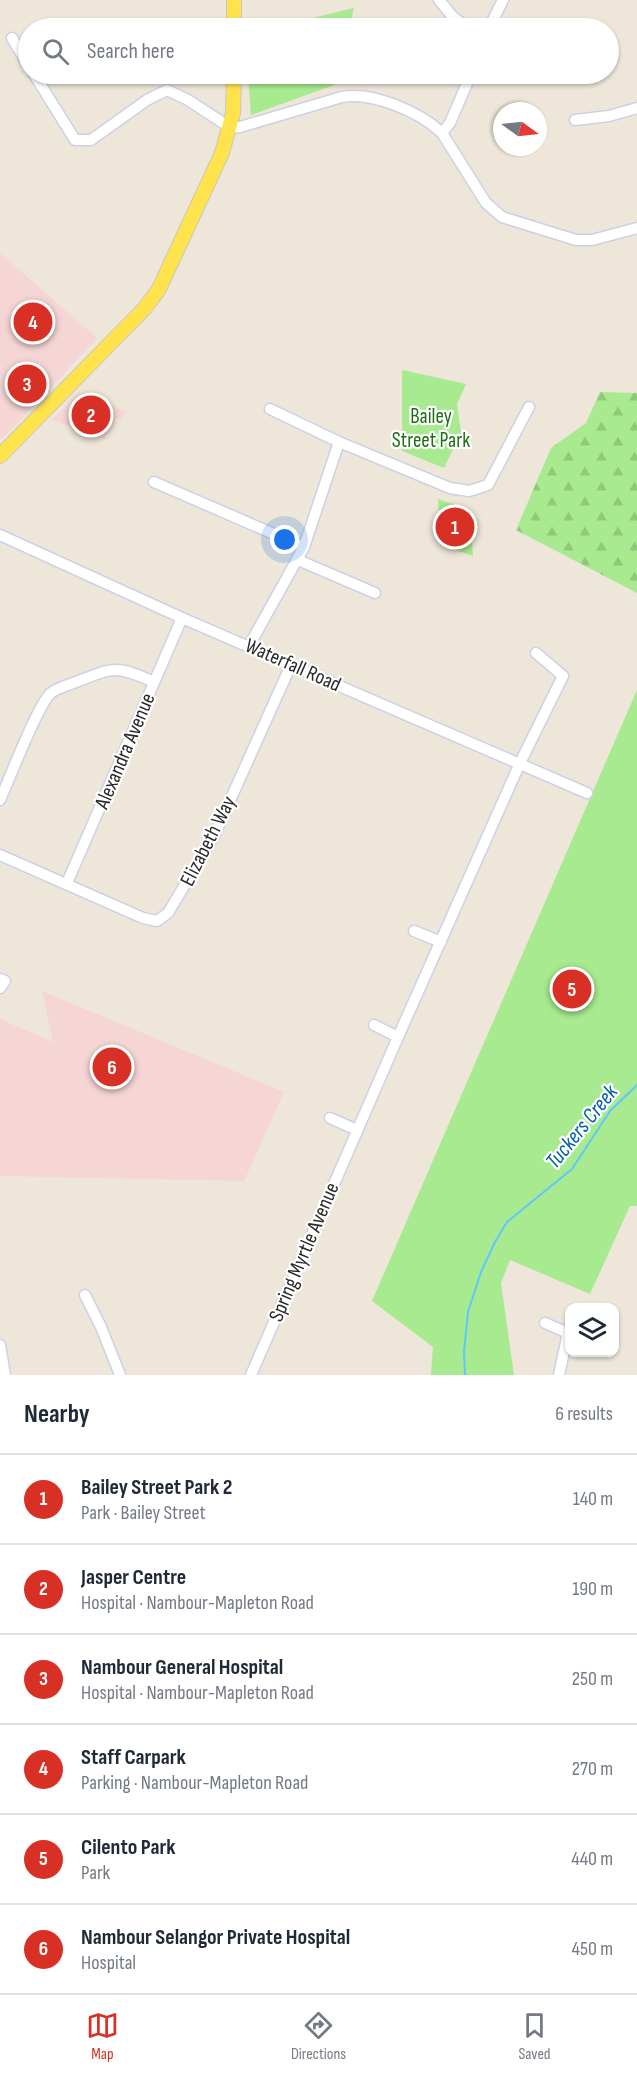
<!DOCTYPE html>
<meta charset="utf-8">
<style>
body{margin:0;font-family:"Sofia Sans Condensed",sans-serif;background:#f6f6f7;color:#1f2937}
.controls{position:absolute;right:18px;bottom:18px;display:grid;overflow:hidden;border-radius:12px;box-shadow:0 2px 4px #0004}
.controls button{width:54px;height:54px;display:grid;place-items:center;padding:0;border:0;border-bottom:2px solid #e0e1e3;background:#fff;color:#1f2937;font:30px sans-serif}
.compass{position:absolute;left:493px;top:102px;width:54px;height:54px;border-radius:50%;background:#fff;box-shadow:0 2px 4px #0004;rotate:105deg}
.you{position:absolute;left:285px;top:540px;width:21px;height:21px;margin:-15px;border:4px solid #fff;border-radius:50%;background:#1a73e8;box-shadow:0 0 0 9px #1a73e833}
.badge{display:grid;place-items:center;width:39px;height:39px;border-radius:50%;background:#d93025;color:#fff;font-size:20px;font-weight:700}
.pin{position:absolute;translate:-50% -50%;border:3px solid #fff;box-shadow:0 2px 6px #0006}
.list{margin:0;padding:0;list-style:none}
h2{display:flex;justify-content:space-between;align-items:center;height:78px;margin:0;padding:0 24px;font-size:26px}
h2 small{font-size:20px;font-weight:400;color:#747a83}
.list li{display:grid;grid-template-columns:39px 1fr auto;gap:18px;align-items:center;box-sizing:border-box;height:90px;padding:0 24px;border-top:2px solid #e0e1e3}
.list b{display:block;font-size:22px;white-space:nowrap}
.list p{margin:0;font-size:20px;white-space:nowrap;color:#747a83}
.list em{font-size:20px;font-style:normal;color:#747a83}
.icon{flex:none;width:33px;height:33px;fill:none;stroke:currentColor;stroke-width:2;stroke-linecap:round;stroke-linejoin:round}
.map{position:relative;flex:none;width:637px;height:1375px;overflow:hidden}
.search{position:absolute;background:#fff;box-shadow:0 2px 4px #0004;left:18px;right:18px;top:18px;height:66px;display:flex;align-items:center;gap:15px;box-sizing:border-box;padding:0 21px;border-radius:33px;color:#747a83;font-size:22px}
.sheet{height:618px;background:#fff}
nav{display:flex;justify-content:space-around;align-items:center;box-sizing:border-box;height:84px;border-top:2px solid #e0e1e3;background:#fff;font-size:16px;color:#747a83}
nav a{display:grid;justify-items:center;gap:3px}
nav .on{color:#d93025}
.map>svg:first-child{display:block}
.medical{fill:#f5d6d5}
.forest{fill:url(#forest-firs)}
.park{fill:#a7ea8f}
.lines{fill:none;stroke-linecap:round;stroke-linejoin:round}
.stream{stroke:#60c7fc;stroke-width:2}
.minor-casing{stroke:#ced1e4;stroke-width:13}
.major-casing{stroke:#c7c7c7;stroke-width:16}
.minor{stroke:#fff;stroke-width:10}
.major{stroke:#ffe34c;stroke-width:14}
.labels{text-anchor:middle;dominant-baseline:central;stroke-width:4.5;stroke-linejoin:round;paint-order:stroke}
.park-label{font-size:21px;fill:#1e6e12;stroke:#fff}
.street-label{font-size:21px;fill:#292929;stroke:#fff}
.water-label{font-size:22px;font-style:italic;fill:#0061a6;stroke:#fff}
</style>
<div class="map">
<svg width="637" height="1375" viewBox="0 0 637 1375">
<defs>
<pattern id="forest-firs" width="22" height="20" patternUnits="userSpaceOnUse" patternTransform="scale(1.5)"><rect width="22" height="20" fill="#a7ea8f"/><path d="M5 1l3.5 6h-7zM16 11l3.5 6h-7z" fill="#90c97b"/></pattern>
</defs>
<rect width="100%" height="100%" fill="#ede6d9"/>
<g class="medical">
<polygon points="0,253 97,338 12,429 0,440"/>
<polygon points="79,393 127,412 120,420 118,417 115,419 114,423 117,423 104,439 52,420"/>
<polygon points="42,991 284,1092 244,1181 0,1176 0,1019 53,1042"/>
</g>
<polygon class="forest" points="600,392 637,393 637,593 516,530 551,448 586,423"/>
<g class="park">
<polygon points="354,8 349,28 271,28"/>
<polygon points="248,74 337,74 334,85 251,115"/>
<polygon points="402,370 466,384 457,404 461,432 444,468 402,451"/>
<polygon points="438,499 470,510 473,556 441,545"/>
<polygon points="637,690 637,1206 630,1206 590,1294 510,1260 501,1283 514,1375 431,1375 433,1347 372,1301"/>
</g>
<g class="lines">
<polyline class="stream" points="465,1375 464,1352 468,1312 481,1272 495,1242 507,1222 572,1169 610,1111 637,1085"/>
<defs>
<g id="minor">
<polyline points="439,0 453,17 469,28"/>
<polyline points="489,28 503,0"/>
<polyline points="12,38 28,65"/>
<path d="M34 74 75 140H91L147 100 167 90 188 100 231 128 240 127 342 97C372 91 420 112 442 133L486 203 502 217 576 240H592L637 228"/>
<polyline points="575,120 609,116 637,108"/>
<polyline points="442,133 450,123 471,74"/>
<polyline points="270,409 339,442 450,488 469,491 488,485 529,407"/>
<polyline points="154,482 304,547"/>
<polyline points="0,535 182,618 587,793"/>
<polyline points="298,560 375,593"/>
<polyline points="249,646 304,547 339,442"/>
<path d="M0 800C8 782 39 702 51 693 57 688 69 685 76 682 114 667 116 665 154 682"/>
<polyline points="0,855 143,918 157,921 168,913 214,836 291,665"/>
<polyline points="67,883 182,618"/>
<polyline points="414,931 441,942"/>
<polyline points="0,979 5,981 0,988"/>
<polyline points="374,1025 398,1037"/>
<polyline points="330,1118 357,1130"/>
<polyline points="85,1295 101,1327 120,1375"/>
<polyline points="545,1323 568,1333"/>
<polyline points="0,1345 5,1375"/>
<polyline points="251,1375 398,1037 520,763 563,676 536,653"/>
<polyline points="559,1375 568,1333 570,1334"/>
</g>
<g id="major">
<polyline points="234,0 234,28"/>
<polyline points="0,456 145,308 159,289 222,153 233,113 234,74"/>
</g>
</defs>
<use href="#minor" class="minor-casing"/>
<use href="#major" class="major-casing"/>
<use href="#minor" class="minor"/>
<use href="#major" class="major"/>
</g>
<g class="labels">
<g class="park-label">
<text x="431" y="416">Bailey<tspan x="431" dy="24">Street Park</tspan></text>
</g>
<g class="street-label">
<text transform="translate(293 665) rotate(24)">Waterfall Road</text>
<text transform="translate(125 751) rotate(-67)">Alexandra Avenue</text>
<text transform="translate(208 841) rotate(-63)">Elizabeth Way</text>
<text transform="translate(304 1252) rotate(-67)">Spring Myrtle Avenue</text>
</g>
<g class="water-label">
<text transform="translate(582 1127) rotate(-51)">Tuckers Creek</text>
</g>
</g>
</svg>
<div class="controls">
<button><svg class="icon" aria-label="layers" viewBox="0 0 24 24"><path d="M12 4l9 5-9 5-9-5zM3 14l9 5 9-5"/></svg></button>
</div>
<svg class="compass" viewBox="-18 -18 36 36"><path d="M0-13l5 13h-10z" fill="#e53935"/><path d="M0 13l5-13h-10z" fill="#747a83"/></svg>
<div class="you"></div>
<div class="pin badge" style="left:455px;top:527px">1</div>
<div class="pin badge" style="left:91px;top:415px">2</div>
<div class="pin badge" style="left:27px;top:384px">3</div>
<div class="pin badge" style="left:33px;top:322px">4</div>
<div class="pin badge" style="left:572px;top:989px">5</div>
<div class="pin badge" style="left:112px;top:1067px">6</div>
<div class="search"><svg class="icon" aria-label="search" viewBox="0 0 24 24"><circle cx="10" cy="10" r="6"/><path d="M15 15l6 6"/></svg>Search here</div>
</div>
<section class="sheet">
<h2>Nearby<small>6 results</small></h2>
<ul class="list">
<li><span class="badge">1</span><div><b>Bailey Street Park 2</b><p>Park · Bailey Street</p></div><em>140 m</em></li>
<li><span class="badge">2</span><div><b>Jasper Centre</b><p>Hospital · Nambour-Mapleton Road</p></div><em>190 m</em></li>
<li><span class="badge">3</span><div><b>Nambour General Hospital</b><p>Hospital · Nambour-Mapleton Road</p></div><em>250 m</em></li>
<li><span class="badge">4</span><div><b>Staff Carpark</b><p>Parking · Nambour-Mapleton Road</p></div><em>270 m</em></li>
<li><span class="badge">5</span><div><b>Cilento Park</b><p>Park</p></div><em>440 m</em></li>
<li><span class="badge">6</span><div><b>Nambour Selangor Private Hospital</b><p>Hospital</p></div><em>450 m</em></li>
</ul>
</section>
<nav>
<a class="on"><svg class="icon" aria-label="map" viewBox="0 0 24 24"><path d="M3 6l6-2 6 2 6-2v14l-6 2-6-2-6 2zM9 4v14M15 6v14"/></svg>Map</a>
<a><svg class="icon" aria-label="directions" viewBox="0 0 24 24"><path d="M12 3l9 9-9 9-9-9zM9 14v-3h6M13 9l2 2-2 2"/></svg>Directions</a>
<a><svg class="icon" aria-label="saved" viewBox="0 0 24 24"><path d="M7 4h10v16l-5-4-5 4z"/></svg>Saved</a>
</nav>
